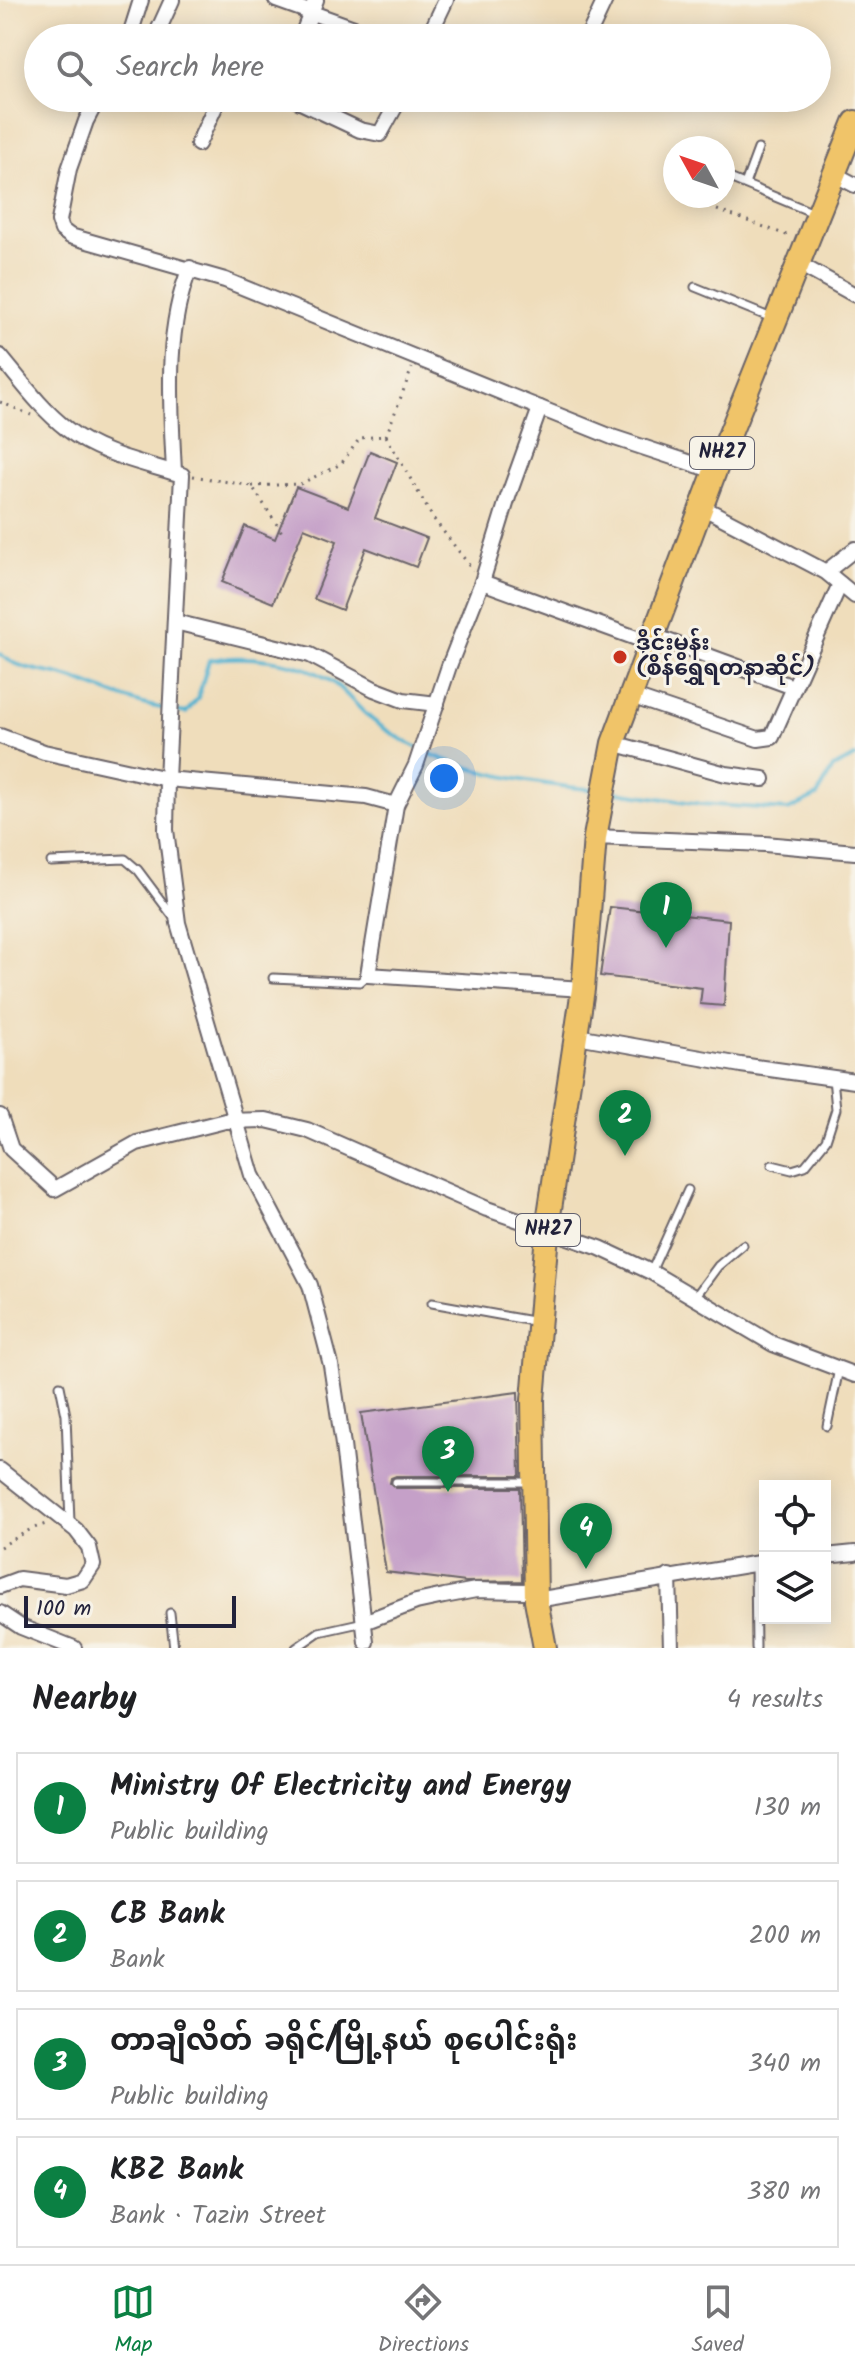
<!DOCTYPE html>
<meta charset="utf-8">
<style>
body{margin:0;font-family:Kalam,"Noto Sans Myanmar",sans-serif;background:#f2f2f2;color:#202124}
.controls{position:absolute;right:24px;bottom:24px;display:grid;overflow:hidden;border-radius:0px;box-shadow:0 4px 20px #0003}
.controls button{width:72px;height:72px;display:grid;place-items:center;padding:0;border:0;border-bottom:2px solid #e0e0e0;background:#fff;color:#202124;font:40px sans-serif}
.compass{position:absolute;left:663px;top:136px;width:72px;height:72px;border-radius:50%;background:#fff;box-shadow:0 4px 20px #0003;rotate:310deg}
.scale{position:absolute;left:24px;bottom:20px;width:212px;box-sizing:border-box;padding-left:8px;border:4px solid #22223b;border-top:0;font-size:22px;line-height:28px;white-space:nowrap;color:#22223b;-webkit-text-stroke:6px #f7f3e8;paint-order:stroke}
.you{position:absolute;left:444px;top:778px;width:28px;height:28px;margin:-20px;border:6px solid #fff;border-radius:50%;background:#1a73e8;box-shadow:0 0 0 12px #1a73e833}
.badge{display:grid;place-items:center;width:52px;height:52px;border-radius:50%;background:#0b8043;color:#fff;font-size:26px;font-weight:700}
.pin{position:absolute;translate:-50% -66px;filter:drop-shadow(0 2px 4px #0008)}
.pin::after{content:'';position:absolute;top:42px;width:28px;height:24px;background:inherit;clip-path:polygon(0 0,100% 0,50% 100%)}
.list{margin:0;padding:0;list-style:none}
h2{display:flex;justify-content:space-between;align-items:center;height:104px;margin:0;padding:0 32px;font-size:34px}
h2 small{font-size:26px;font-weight:400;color:#757577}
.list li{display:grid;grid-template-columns:52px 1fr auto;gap:24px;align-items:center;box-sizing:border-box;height:112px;margin:0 16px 16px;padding:0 16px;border:2px solid #e0e0e0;border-radius:0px}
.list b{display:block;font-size:30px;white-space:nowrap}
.list p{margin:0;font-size:26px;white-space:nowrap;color:#757577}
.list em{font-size:26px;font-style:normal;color:#757577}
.icon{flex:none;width:44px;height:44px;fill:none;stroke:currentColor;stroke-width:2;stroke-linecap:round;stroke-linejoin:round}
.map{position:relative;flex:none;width:855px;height:1648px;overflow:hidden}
.search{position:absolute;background:#fff;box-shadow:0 4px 20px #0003;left:24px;right:24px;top:24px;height:88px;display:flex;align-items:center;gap:20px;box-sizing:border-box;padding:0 28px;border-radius:44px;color:#757577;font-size:30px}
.sheet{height:616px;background:#fff}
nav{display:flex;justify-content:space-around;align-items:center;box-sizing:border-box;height:112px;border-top:2px solid #e0e0e0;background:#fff;font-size:22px;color:#757577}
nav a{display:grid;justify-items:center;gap:4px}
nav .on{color:#0b8043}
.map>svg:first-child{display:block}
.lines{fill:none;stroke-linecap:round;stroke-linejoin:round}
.stream{stroke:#51b2d0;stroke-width:4}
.building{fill:#c5a0c8}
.lane-casing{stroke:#6a6368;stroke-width:11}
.street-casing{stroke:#6a6368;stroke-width:18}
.primary-casing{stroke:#6a6368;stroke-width:26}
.path{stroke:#6a6368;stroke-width:3;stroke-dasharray:2 6;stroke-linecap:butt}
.lane{stroke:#fff;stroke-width:7}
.street{stroke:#fff;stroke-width:14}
.primary{stroke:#f0c469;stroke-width:22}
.poi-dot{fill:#c8321e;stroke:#f7f3e8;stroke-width:3}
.labels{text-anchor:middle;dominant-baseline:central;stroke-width:6;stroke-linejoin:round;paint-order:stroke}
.shield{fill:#f7f3e8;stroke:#62616f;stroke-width:2}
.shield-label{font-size:20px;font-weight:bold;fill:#22223b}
.poi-label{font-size:22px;font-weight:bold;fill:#22223b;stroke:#f7f3e8;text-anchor:start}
</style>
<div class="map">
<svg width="855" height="1648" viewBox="0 0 855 1648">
<rect width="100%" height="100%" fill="#f7f3e8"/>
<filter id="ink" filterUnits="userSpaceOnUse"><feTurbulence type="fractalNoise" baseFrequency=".0125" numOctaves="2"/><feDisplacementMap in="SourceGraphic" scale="16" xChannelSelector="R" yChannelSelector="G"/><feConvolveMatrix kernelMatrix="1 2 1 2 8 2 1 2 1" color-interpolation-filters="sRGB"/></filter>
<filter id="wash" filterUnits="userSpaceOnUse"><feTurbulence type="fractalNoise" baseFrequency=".006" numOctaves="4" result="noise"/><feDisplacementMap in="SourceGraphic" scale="32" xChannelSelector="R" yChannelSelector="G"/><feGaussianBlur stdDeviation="1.8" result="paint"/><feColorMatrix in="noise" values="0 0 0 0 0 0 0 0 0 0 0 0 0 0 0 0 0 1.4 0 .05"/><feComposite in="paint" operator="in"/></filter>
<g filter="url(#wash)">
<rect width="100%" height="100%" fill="#efddbb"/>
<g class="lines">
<g class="stream">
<path d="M0 654C20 671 46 670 71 678 103 689 133 704 167 709"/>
<path d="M175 711 186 713 198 698 209 660C244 654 297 660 328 679 343 688 355 705 368 716 381 728 399 738 414 746 463 773 542 785 597 790"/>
<polyline points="610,791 701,804 788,810 817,796 833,768 855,757"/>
</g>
</g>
<g id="blocks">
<g class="building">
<polygon points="370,451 397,462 375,518 427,538 416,567 366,548 342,610 314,599 337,541 304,528 273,603 222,582 245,526 275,539 296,487 348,507"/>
<polygon points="610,907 729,920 724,1006 700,1004 702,988 600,976"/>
<polygon points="518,1392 520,1476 396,1476 391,1478 390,1483 396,1488 520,1488 522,1581 466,1582 386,1572 361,1413"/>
</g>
</g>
</g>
<g filter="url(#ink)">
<use href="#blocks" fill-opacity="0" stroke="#6a6368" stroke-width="2"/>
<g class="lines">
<defs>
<g id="lane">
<polyline points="732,179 816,214"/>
<polyline points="745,184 758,149"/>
<polyline points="695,287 774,319"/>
<polyline points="51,862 125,859 138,870 174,918"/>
<polyline points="273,978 360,982 368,975"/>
<polyline points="772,1165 792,1170 805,1166 826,1140 836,1109 833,1078"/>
<polyline points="651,1272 688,1190"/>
<polyline points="695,1297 718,1266 743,1245"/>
<polyline points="432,1303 538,1322"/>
<polyline points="60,1386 66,1415 70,1523"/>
<polyline points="827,1426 839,1369"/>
<polyline points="396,1482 531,1482"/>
<polyline points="755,1563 756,1648"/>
<polyline points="170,1613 174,1648"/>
<polyline points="296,1648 319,1632 364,1622"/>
</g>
<g id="street">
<polyline points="276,0 382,38"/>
<polyline points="590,32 605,0"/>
<polyline points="157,33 172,0"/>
<polyline points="129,38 141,0"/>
<polyline points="301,38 316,0"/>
<polyline points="428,38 446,0"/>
<polyline points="98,98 86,121 69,169 59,221 62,230 70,236 225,280 540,408 612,437 715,471"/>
<polyline points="292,98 360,130 380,134 400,98"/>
<polyline points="198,144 219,98"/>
<polyline points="834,174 855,185"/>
<polyline points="799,264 855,295"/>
<path d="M0 356C21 381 41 409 67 429 98 454 144 463 182 475L167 779 366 797 396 805"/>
<polyline points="540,408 508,497 482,582 449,666 416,765 396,805 368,975 583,989"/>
<path d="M174 472C171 406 164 331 190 268"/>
<polyline points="702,507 826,572 855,596"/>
<polyline points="826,572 855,549"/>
<polyline points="482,582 650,643"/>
<polyline points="175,622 310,655 374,689 403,700 437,704"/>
<polyline points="654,636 793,687"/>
<polyline points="631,696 758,739 772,737 840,584"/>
<polyline points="0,736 44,752 167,779 166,830 178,923 252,1175 310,1285 331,1365 343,1445 366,1642"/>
<polyline points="613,743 726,774 763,779"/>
<polyline points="595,837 765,844 855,852"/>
<polyline points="577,1036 741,1065 855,1081"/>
<polyline points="0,1116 11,1149 55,1189 137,1143 225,1121 266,1120 307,1130 487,1209 600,1248 651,1272 773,1344 855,1375"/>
<polyline points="0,1470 76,1530 89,1547 93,1565 83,1580 66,1585 19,1579 0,1586"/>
<polyline points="825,1556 855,1553"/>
<polyline points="669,1576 671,1648"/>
<polyline points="536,1600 765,1562"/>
<polyline points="0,1613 21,1627 74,1648"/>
<polyline points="364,1622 416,1602 444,1596 476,1590 525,1591 536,1589"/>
</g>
<polyline id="primary" points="545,1648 536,1600 533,1400 548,1222 583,989 595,837 613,743 715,471 855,122"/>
</defs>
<use href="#lane" class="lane-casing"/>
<use href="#street" class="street-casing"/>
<use href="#primary" class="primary-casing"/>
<g class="path">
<polyline points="717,210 792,237"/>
<polyline points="0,402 31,415"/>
<polyline points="386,436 412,368"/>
<polyline points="193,476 252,486 283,534"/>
<polyline points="252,486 300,484 341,464 360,438 386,436 433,518 473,570"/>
<polyline points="0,1547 31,1529 46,1524"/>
</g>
<use href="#lane" class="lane"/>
<use href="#street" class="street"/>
<use href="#primary" class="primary"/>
</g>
</g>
<circle class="poi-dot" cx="620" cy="657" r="8"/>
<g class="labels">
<g class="shield">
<rect x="690" y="437" width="64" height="32" rx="6"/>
<rect x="516" y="1214" width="64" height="32" rx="6"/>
</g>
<g class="shield-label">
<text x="722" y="453">NH27</text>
<text x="548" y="1230">NH27</text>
</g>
<g class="poi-label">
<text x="636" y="644">ဒိုင်းမွန်း<tspan x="636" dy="25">(စိန်ရွှေရတနာဆိုင်)</tspan></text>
</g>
</g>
</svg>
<div class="controls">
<button><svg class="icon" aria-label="locate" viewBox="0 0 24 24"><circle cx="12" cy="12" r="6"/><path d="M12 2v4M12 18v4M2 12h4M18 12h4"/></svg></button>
<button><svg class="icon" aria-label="layers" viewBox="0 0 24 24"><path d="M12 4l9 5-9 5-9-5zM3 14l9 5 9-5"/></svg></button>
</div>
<svg class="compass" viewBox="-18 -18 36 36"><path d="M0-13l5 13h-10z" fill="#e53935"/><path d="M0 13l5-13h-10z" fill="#757577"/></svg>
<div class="scale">100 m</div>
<div class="you"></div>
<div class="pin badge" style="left:666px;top:948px">1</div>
<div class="pin badge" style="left:625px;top:1156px">2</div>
<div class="pin badge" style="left:448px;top:1492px">3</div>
<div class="pin badge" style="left:586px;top:1569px">4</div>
<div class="search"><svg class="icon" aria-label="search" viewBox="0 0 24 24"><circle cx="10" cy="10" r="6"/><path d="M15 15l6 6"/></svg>Search here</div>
</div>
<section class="sheet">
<h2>Nearby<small>4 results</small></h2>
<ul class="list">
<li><span class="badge">1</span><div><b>Ministry Of Electricity and Energy</b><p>Public building</p></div><em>130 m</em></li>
<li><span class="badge">2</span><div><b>CB Bank</b><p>Bank</p></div><em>200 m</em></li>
<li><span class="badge">3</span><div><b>တာချီလိတ် ခရိုင်/မြို့နယ် စုပေါင်းရုံး</b><p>Public building</p></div><em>340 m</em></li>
<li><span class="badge">4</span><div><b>KBZ Bank</b><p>Bank · Tazin Street</p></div><em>380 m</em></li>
</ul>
</section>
<nav>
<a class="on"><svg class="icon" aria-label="map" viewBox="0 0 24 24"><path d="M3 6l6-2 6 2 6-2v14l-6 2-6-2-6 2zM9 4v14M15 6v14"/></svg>Map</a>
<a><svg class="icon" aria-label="directions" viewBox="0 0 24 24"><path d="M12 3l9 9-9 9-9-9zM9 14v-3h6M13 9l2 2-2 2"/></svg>Directions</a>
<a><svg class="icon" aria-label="saved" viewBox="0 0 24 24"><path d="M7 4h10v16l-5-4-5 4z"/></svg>Saved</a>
</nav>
